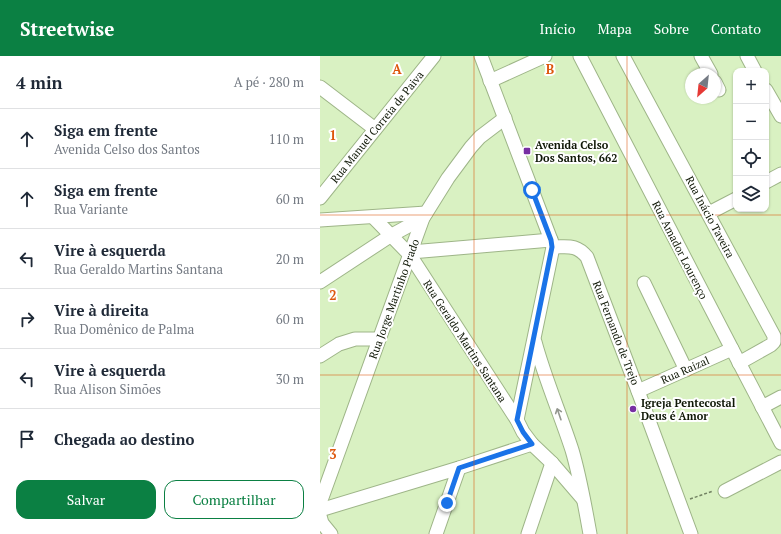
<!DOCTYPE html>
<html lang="pt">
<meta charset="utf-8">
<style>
body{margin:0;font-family:"PT Serif",serif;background:#f6f6f7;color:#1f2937}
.controls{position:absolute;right:12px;top:12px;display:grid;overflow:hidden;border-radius:8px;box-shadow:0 1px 3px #0004}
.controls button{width:36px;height:36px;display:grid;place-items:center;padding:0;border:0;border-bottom:1px solid #e0e1e3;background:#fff;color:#1f2937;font:20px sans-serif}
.compass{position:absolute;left:365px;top:12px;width:36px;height:36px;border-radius:50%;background:#fff;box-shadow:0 1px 3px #0004;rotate:207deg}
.stop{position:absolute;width:12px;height:12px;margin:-9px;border:3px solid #1a73e8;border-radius:50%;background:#fff}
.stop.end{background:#1a73e8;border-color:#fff;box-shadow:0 1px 4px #0008}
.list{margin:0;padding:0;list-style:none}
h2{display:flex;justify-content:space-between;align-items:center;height:52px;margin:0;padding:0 16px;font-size:17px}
h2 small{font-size:13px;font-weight:400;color:#747a83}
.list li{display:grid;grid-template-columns:26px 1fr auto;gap:12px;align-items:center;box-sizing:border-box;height:60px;padding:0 16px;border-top:1px solid #e0e1e3}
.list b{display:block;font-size:15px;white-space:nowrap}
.list p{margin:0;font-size:13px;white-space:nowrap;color:#747a83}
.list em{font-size:13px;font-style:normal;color:#747a83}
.actions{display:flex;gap:8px;padding:12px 16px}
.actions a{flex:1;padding:9px 0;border:1px solid #0b8043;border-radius:12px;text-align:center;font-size:14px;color:#0b8043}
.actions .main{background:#0b8043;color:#fff}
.icon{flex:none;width:22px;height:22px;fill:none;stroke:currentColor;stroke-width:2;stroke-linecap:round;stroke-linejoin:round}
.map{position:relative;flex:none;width:461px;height:478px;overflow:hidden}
header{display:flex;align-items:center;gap:24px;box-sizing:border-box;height:56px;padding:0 20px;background:#0b8043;color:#fff}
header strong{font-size:19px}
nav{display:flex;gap:22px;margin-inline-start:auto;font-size:14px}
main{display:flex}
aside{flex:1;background:#fff}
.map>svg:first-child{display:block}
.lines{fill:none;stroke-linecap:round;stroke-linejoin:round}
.minor-casing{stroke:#9eb588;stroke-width:15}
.path{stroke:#728262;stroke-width:1.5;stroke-dasharray:3 2;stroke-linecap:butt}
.minor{stroke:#fff;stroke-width:13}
.oneway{stroke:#93978f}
.route{stroke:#1a73e8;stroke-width:5}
.grid{fill:none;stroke:#dd560c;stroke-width:1;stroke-opacity:0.55}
.poi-dot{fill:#772fa2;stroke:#fff;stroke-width:1.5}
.labels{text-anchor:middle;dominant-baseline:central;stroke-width:4;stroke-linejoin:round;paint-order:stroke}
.street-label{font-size:11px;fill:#0f1706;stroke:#fff}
.poi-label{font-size:11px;font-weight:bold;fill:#0f1706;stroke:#fff;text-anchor:start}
.grid-label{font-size:13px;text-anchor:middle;font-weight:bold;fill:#dd560c;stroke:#fff;stroke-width:4;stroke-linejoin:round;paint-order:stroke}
</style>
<header>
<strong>Streetwise</strong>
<nav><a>Início</a><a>Mapa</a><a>Sobre</a><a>Contato</a></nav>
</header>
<main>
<aside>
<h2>4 min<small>A pé · 280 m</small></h2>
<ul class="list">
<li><svg class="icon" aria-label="ahead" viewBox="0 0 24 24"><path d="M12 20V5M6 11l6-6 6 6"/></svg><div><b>Siga em frente</b><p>Avenida Celso dos Santos</p></div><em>110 m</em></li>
<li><svg class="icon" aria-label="ahead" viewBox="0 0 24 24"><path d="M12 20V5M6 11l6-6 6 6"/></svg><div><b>Siga em frente</b><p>Rua Variante</p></div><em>60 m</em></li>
<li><svg class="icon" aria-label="left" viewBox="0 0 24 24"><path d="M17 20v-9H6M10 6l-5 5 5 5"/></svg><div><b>Vire à esquerda</b><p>Rua Geraldo Martins Santana</p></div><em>20 m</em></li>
<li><svg class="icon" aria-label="right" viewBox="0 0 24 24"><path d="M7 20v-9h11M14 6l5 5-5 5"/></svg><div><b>Vire à direita</b><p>Rua Domênico de Palma</p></div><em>60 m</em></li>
<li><svg class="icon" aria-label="left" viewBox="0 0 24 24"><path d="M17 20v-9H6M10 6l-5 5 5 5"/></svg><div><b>Vire à esquerda</b><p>Rua Alison Simões</p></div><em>30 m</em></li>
<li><svg class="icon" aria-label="arrive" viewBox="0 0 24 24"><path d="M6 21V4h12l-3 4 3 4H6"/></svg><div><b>Chegada ao destino</b></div></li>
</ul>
<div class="actions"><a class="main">Salvar</a><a>Compartilhar</a></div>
</aside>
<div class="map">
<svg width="461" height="478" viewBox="0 0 461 478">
<rect width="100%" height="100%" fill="#d9f1c2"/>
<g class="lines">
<defs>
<g id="minor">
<polyline points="161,0 231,184 233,191 197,364"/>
<polyline points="260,0 412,293 461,387"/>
<polyline points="303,0 454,280 454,286 451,289 419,307"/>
<polyline points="381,0 391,18"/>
<polyline points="427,0 435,15"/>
<polyline points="170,25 225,0"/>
<polyline points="395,26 399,34"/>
<polyline points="0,31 55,73"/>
<polyline points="446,34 461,60"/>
<polyline points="446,126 461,118"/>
<polyline points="0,142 114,0"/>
<polyline points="389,157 416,143"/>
<polyline points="53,161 90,199 197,364 203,376 212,388 232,407 263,443"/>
<polyline points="0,164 106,157"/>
<path d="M233 191C248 191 256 188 267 201L318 335 371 478"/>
<polyline points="91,196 231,184"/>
<polyline points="0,226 70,180 103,162"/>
<polyline points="324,227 366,314"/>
<path d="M215 286C225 323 240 357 252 394 260 421 265 450 270 478"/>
<polyline points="0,300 19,288 35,283 59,283"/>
<polyline points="318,335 412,293"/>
<polyline points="442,351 461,341"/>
<polyline points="405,435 461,406"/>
<polyline points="0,447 103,162 128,122 151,91 160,81 185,62"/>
<polyline points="0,454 139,412 212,388"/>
<polyline points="0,460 2,467 11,478"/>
<polyline points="116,478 139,412"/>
<polyline points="208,478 232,407"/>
</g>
</defs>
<use href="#minor" class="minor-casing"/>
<polyline class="path" points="370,443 393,435"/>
<use href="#minor" class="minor"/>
</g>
<defs><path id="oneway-shaft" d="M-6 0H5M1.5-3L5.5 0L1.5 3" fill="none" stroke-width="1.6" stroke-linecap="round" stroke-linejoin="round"/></defs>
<use class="oneway" href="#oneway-shaft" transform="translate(239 358) rotate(-109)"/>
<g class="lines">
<polyline class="route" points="127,447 139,412 212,388 203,376 197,364 232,191 231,184 212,134"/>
</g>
<path class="grid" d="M154 0V478M307 0V478M0 159H461M0 319H461"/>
<g class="poi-dot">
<rect x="203" y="91" width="8" height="8" rx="2"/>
<circle cx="313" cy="353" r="4"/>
</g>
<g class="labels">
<g class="street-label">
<text transform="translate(57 71) rotate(-51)">Rua Manuel Correia de Paiva</text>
<text transform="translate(390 161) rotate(62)">Rua Inácio Taveira</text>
<text transform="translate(360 194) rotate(63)">Rua Amador Lourenço</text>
<text transform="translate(74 243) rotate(-70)">Rua Jorge Martinho Prado</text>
<text transform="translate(296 277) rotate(69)">Rua Fernando de Trejo</text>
<text transform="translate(145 285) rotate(57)">Rua Geraldo Martins Santana</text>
<text transform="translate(365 314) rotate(-24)">Rua Raizal</text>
</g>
<g class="poi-label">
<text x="215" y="89">Avenida Celso<tspan x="215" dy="13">Dos Santos, 662</tspan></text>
<text x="321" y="347">Igreja Pentecostal<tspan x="321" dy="13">Deus é Amor</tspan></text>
</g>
</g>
<g class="grid-label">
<text x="77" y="18">A</text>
<text x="230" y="18">B</text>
<text x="13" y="84">1</text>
<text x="13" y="244">2</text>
<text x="13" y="403">3</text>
</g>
</svg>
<div class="controls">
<button>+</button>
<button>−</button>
<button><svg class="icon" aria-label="locate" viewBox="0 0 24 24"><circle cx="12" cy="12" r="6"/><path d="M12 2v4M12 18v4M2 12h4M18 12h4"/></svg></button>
<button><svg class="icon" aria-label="layers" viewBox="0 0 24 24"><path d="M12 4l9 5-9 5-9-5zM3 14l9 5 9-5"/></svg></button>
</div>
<svg class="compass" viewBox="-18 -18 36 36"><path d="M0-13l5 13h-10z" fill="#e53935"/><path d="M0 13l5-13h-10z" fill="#747a83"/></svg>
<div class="stop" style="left:212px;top:134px"></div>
<div class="stop end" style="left:127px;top:447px"></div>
</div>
</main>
